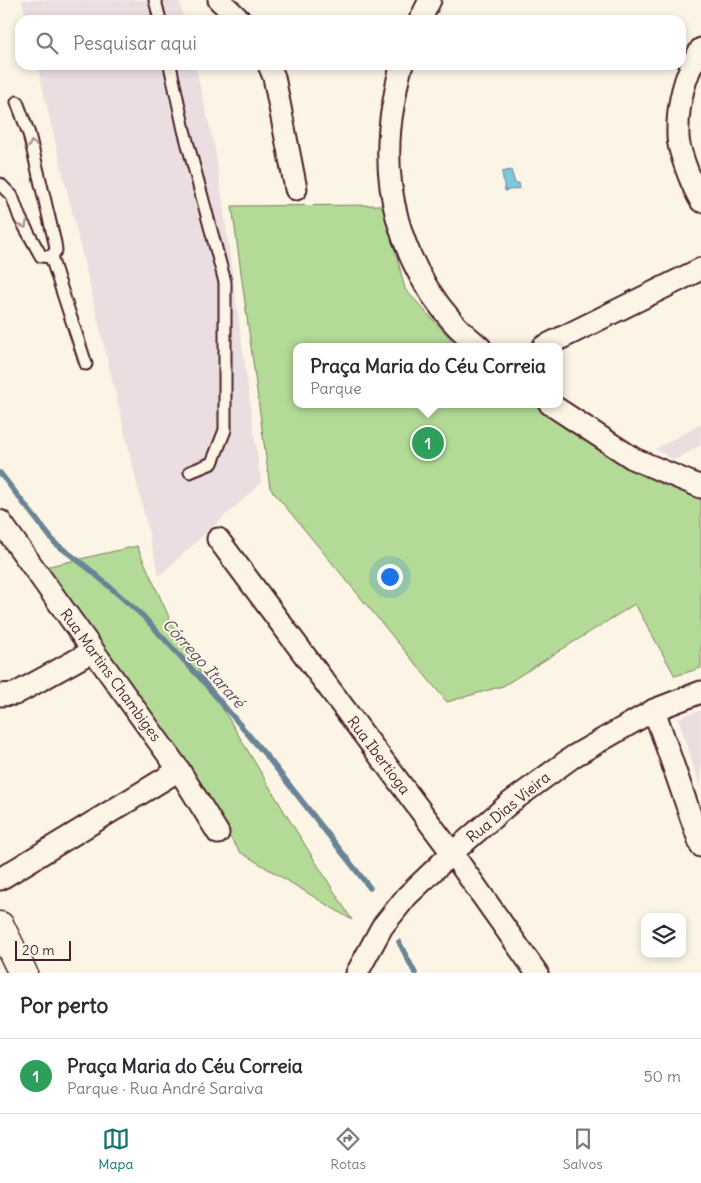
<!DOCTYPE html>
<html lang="pt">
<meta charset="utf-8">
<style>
body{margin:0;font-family:Delius,sans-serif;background:#f2f2f3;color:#2b2b33}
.controls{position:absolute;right:15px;bottom:15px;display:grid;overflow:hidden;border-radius:10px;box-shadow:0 2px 8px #0003}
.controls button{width:45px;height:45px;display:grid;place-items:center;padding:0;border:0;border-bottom:1px solid #e1e1e2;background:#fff;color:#2b2b33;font:25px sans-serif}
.scale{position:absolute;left:15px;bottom:12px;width:56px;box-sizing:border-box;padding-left:5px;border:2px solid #4a1f2b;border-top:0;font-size:14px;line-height:18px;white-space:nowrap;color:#4a1f2b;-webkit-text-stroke:4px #fcf5e5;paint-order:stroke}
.you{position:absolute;left:389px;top:576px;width:18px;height:18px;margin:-12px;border:4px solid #fff;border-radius:50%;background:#1a73e8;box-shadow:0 0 0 8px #1a73e833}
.badge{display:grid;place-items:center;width:32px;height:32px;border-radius:50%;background:#0f766e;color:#fff;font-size:16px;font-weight:700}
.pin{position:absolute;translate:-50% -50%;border:2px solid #fff;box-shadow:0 1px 5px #0006}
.popup{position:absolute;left:293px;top:343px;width:270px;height:65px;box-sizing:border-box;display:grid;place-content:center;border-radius:10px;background:#fff;filter:drop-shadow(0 1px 4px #0005);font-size:16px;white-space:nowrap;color:#7c7c81}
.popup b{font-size:19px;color:#2b2b33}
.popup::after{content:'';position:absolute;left:50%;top:100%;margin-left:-10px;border:10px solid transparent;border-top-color:#fff}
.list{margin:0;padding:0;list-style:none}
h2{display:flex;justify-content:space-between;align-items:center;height:65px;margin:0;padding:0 20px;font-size:21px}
h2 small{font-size:16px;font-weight:400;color:#7c7c81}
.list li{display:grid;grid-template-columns:32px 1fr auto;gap:15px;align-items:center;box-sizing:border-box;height:75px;padding:0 20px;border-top:1px solid #e1e1e2}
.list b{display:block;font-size:19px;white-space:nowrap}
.list p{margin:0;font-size:16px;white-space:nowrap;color:#7c7c81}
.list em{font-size:16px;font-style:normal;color:#7c7c81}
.icon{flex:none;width:28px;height:28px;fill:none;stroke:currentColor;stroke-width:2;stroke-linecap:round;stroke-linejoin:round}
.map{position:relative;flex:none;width:701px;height:973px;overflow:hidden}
.search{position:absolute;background:#fff;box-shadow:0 2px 8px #0003;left:15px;right:15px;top:15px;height:55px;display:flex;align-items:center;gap:12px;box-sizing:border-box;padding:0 18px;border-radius:15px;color:#7c7c81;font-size:19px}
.sheet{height:140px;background:#fff}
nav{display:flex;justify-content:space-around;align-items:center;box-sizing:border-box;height:70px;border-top:1px solid #e1e1e2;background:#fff;font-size:14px;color:#7c7c81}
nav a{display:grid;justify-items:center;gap:2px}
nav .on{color:#0f766e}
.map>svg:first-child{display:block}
.built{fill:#eadee0}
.green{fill:#b3da96;stroke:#7e7c60}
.water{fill:#7ec7df;stroke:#698497}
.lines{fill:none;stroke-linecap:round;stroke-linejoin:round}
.stream{stroke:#698497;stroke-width:5.5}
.lane-casing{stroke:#4a1f2b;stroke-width:15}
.street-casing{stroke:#4a1f2b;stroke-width:25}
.secondary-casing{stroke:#4a1f2b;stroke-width:31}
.lane{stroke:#fcf5e5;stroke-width:11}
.street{stroke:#fcf5e5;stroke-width:21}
.secondary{stroke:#fcf5e5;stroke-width:28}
.oneway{stroke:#a38a88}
.labels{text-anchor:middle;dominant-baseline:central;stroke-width:4;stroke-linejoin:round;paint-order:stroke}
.street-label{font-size:15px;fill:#4a1f2b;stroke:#fcf5e5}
.water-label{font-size:16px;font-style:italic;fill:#5a5161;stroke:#fcf5e5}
</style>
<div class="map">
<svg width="701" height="973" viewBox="0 0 701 973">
<rect width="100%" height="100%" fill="#fcf5e5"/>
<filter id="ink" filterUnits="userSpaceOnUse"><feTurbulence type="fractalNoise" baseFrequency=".02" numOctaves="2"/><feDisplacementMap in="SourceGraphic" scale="10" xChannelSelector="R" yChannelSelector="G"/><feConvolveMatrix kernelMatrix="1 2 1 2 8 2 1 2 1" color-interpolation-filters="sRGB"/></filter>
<g filter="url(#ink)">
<g class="built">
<polygon points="22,0 179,0 184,20 27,20"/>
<polygon points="37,65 195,65 210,128 216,154 261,483 159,576"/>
<polygon points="701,424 701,445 675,460 655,449"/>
<polygon points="701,710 701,789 678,718"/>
</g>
<g class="green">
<polygon points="384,205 405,289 458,347 297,347 297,404 533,404 546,414 701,496 701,668 675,676 635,604 503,686 447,702 270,488 232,206"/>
<polygon points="137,546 173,626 287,816 352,920 240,852 45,567"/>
</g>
<polygon class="water" points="511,170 515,183 519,183 520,188 505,191 502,172"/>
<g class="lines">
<g class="stream">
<polyline points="0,473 55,543 88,568 143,616 202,680 269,759 370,888"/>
<polyline points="399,942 415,973"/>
</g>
<defs>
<g id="lane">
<polyline points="155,0 160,20"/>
<polyline points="170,65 184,130 225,282 225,430 212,463 190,472"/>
<polyline points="0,184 12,196 20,218 41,256 51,257 56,250 55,243 29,134 17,102"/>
<polyline points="51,257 86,364"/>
</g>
<g id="street">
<polyline points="219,0 240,20"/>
<polyline points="420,20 430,0"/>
<path d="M701 49C684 74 677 106 678 136 678 150 693 188 701 201"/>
<polyline points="269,65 274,77 296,189"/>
<path d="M402 65C397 78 396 92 393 106 379 184 400 261 452 321 460 331 471 339 480 347"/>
<polyline points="543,347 701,269"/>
<polyline points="550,404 634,459 701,487"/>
<polyline points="0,521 179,770 218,833"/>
<polyline points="218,539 452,853 537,973"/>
<polyline points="0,695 15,694 93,651"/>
<polyline points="654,710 701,846"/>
<polyline points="0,879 179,770"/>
<polyline points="357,973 382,927 407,896 452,853 511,802 574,756 654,710 701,692"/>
</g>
<polyline id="secondary" points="0,926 23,973"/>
</defs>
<use href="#lane" class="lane-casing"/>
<use href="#street" class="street-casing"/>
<use href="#secondary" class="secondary-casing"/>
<use href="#lane" class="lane"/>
<use href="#street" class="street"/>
<use href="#secondary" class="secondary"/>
</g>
<defs><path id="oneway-chevron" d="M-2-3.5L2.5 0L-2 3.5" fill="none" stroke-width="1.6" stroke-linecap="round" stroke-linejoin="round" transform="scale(1.25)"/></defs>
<g class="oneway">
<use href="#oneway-chevron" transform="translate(32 144) rotate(-103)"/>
<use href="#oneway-chevron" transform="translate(24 225) rotate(63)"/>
</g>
</g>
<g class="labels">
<g class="street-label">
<text transform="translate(111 675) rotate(54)">Rua Martins Chambiges</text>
<text transform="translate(379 755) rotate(53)">Rua Ibertioga</text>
<text transform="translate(508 807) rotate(-39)">Rua Dias Vieira</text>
</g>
<g class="water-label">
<text transform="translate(204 663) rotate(48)">Córrego Itararé</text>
</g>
</g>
</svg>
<div class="controls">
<button><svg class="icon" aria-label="layers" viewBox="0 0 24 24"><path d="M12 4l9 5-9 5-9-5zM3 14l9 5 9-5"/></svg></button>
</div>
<div class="scale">20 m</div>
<div class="you"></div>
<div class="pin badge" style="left:428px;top:443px;background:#2e9e5b">1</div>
<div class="popup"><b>Praça Maria do Céu Correia</b>Parque</div>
<div class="search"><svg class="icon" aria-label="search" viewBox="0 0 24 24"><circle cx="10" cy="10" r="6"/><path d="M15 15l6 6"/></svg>Pesquisar aqui</div>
</div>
<section class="sheet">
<h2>Por perto<small></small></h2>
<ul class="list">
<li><span class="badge" style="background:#2e9e5b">1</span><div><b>Praça Maria do Céu Correia</b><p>Parque · Rua André Saraiva</p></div><em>50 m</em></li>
</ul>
</section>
<nav>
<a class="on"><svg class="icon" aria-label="map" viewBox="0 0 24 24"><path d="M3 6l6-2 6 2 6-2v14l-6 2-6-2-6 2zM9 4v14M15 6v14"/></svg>Mapa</a>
<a><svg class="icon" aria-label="directions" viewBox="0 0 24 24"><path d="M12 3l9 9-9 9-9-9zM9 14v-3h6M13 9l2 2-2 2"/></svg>Rotas</a>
<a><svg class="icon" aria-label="saved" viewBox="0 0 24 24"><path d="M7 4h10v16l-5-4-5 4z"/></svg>Salvos</a>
</nav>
